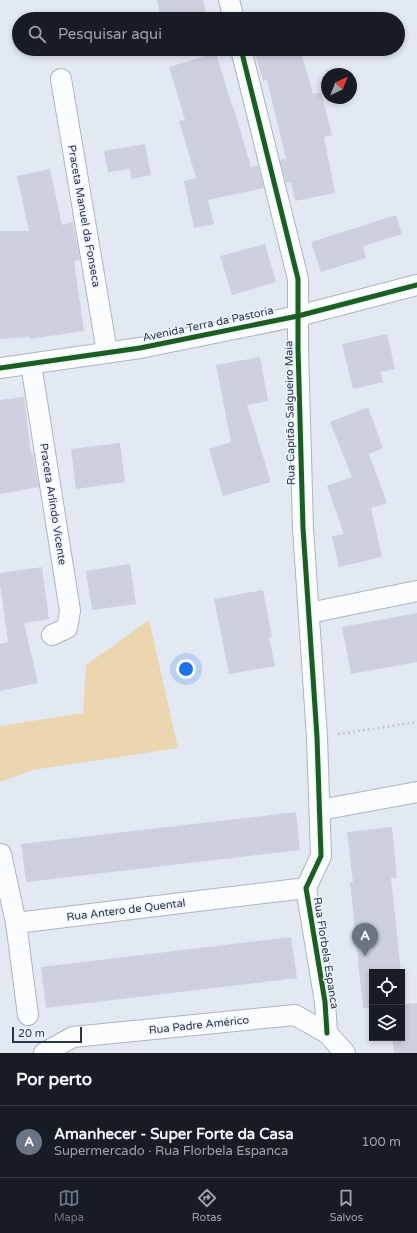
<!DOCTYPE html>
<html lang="pt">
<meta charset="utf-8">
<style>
body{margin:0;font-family:"Varela Round",sans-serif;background:#242831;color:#f1f3f6}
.controls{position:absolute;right:12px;bottom:12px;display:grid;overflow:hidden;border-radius:0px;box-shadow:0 2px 6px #0003}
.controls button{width:36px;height:36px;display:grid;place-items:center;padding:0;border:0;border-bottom:1px solid #363941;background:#171b24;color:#f1f3f6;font:20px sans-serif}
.compass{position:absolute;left:321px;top:68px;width:36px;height:36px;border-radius:50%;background:#171b24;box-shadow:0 2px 6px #0003;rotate:43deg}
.scale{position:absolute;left:12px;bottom:10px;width:70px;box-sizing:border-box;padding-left:4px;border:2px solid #2a3547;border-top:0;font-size:11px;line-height:14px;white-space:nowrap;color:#2a3547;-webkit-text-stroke:3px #eef4fd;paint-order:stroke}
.you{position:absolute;left:186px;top:669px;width:14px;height:14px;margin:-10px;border:3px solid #fff;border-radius:50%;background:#1a73e8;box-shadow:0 0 0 6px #1a73e833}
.badge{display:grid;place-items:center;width:26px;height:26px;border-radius:50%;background:#6b7483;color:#fff;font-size:13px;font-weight:700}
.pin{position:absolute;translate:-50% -33px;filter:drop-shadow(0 1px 2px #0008)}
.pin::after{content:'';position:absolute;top:21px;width:14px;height:12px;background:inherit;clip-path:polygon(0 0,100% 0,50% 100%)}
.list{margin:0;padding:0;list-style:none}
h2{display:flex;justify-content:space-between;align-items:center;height:52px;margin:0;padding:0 16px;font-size:17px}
h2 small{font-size:13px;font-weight:400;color:#9ea1a6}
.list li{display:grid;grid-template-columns:26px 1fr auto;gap:12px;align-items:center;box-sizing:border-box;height:72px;padding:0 16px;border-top:1px solid #363941}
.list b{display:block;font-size:15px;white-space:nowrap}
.list p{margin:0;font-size:13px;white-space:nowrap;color:#9ea1a6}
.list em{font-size:13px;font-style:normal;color:#9ea1a6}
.icon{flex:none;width:22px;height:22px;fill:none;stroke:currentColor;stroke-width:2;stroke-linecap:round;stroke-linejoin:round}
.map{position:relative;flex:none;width:417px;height:1053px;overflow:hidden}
.search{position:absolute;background:#171b24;box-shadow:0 2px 6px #0003;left:12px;right:12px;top:12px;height:44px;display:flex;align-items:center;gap:10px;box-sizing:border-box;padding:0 14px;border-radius:22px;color:#9ea1a6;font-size:15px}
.sheet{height:124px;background:#171b24}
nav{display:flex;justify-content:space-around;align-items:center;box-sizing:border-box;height:56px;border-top:1px solid #363941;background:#171b24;font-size:11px;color:#9ea1a6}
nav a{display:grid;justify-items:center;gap:2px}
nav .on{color:#6b7483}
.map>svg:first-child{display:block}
.green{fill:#ebd6b0}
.building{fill:#cdd1df}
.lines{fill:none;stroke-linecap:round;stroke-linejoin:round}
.street-casing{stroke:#adb4c1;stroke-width:22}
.path{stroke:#c5c8cd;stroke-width:2.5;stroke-dasharray:2 3;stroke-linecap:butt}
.street{stroke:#fbfcfd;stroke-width:20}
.cycleway-casing{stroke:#eef4fd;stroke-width:8}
.cycleway{stroke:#1b5e20;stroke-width:5}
.labels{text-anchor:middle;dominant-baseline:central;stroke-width:3;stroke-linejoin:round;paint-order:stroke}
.street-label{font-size:11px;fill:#2a3547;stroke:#eef4fd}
</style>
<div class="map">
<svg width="417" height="1053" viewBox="0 0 417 1053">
<rect width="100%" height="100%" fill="#e3e9f3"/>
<polygon class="green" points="149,620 178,748 33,770 0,782 0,726 83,713 86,665"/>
<g class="building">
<polygon points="157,0 203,0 207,19 161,19"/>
<polygon points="254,49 300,49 313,94 321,92 332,135 324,137 335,193 295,201 291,182 286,183 280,160 286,159 267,80 263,81"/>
<polygon points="216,53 232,106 233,106 251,167 258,165 264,188 208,200 214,224 194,228 184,181 196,178 179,121 185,120 169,67"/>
<polygon points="145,144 151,175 131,179 130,169 108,172 104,151"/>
<polygon points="50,169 62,225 73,222 80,260 74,261 84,331 30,339 30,337 0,339 0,231 29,231 17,176"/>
<polygon points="396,215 402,234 363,246 366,258 321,272 311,242"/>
<polygon points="265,244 276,282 232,295 220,256"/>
<polygon points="387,334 395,369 380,372 383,382 353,389 342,344"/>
<polygon points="260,357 268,401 247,405 271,482 223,496 209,449 231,442 216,365"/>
<polygon points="24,397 31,454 33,454 39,487 0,494 0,400"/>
<polygon points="368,407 383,448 369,454 387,503 371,508 382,557 339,567 332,536 344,534 327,486 352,477 330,422"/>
<polygon points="120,443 125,482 76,489 71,449"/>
<polygon points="130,564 136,604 92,610 86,571"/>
<polygon points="42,567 49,619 24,623 38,683 0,691 0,644 8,642 0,584 0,573"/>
<polygon points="263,590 272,637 269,637 275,666 229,674 214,599"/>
<polygon points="417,613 417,662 351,674 342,627"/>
<polygon points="296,812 300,850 26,882 21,844"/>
<polygon points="392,827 397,878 391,878 401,972 372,972 372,1008 363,1008 350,882 353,882 347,832"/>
<polygon points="291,937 297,978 46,1008 41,967"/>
<polygon points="402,980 405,1004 417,1003 417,1053 394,1053 392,1038 402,1038"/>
</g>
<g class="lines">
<defs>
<g id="street">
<polyline points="229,0 234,19"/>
<polyline points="241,49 298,279 298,348 303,528 317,737 321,856 306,888 325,1002 327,1033"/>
<polyline points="61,79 107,352"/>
<polyline points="31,364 70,611 67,628 52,635"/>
<polyline points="0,368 140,348 298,316 417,285"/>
<polyline points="309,613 417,591"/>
<polyline points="320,810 417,792"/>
<polyline points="1,854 16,923 306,888"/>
<polyline points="16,923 28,1015"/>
<polyline points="44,1053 73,1037 295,1015 327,1033 345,1053"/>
</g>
</defs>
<use href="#street" class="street-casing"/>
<polyline class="path" points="338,734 417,722"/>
<use href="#street" class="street"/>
<defs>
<g id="cycleway">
<polyline points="241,49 298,279 298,348 303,528 317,737 321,856 306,888 325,1002 327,1033"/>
<polyline points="0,368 140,348 298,316 417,285"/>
</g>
</defs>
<use href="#cycleway" class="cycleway-casing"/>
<use href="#cycleway" class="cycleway"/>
</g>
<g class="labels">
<g class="street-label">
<text transform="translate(84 216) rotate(80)">Praceta Manuel da Fonseca</text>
<text transform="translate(208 324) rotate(-12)">Avenida Terra da Pastoria</text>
<text transform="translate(290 413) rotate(-91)">Rua Capitão Salgueiro Maia</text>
<text transform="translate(53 504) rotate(81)">Praceta Arlindo Vicente</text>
<text transform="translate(126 910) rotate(-7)">Rua Antero de Quental</text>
<text transform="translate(326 953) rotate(81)">Rua Florbela Espanca</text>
<text transform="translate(199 1025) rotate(-6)">Rua Padre Américo</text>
</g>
</g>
</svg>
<div class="controls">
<button><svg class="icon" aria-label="locate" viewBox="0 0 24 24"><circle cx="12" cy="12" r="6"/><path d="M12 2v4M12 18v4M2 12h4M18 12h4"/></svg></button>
<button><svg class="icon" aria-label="layers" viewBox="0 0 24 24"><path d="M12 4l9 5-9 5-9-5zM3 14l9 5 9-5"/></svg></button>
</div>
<svg class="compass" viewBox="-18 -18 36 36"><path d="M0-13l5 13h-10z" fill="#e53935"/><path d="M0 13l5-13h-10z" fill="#9ea1a6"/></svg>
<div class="scale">20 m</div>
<div class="you"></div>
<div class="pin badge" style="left:365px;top:956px">A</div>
<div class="search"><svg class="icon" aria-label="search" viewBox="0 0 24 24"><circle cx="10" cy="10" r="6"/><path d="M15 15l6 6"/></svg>Pesquisar aqui</div>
</div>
<section class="sheet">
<h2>Por perto<small></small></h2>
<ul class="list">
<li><span class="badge">A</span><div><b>Amanhecer - Super Forte da Casa</b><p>Supermercado · Rua Florbela Espanca</p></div><em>100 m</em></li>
</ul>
</section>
<nav>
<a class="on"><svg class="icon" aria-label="map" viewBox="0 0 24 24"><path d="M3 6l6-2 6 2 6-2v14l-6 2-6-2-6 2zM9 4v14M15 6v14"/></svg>Mapa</a>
<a><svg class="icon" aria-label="directions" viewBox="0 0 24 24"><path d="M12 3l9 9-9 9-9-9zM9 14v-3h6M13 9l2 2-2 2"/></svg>Rotas</a>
<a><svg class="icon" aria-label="saved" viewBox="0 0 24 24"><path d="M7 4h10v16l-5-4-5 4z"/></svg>Salvos</a>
</nav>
